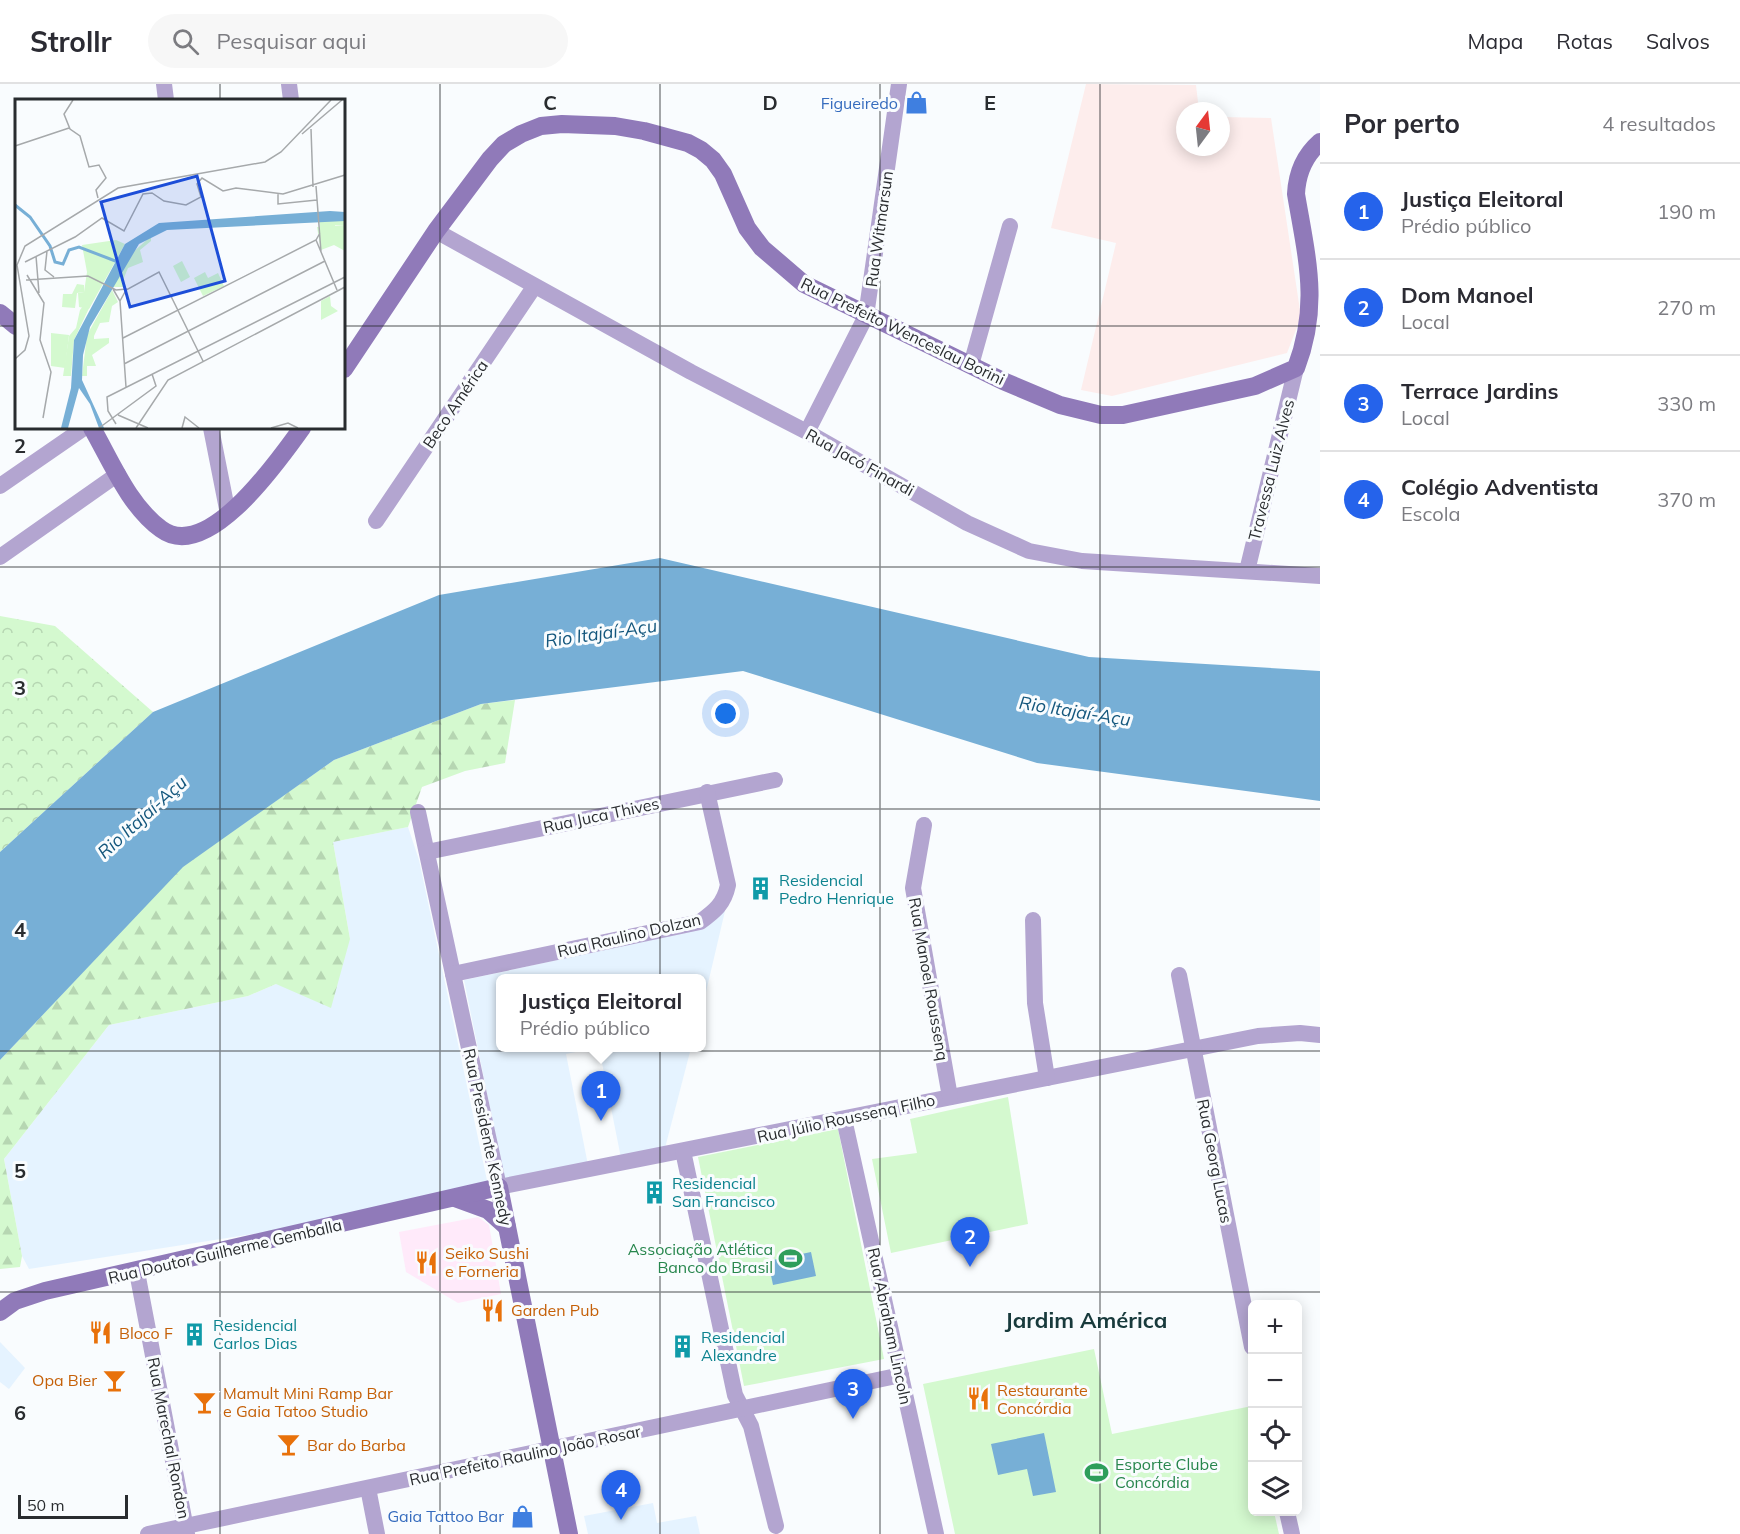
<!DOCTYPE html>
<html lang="pt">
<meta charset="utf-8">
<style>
body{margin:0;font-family:Mulish,sans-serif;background:#f7f7f7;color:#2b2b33}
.controls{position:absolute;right:18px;bottom:18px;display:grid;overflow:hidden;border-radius:9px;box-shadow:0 3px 15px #0003}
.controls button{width:54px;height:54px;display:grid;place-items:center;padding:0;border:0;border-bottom:2px solid #e1e1e2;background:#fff;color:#2b2b33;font:30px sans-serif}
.compass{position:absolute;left:1176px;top:18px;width:54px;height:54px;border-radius:50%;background:#fff;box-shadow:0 3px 15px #0003;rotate:15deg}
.scale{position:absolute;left:18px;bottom:15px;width:110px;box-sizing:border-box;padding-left:6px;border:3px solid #292c2f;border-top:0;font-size:16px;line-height:21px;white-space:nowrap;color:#292c2f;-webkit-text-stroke:4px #f9fcfe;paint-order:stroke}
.you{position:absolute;left:726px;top:630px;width:21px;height:21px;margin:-15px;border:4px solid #fff;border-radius:50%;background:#1a73e8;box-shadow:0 0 0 9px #1a73e833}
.badge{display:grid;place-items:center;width:39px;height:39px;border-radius:50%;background:#2563eb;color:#fff;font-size:20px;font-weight:700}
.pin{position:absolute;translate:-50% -50px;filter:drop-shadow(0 2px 3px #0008)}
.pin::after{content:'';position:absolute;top:32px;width:21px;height:18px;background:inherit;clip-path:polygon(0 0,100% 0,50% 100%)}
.popup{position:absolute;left:496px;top:890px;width:210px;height:78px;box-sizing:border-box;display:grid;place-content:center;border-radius:9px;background:#fff;filter:drop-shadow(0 2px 4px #0005);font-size:20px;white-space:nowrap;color:#7c7c81}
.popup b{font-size:22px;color:#2b2b33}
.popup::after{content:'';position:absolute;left:50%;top:100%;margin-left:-12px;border:12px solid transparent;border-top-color:#fff}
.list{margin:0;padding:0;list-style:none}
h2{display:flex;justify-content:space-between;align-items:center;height:78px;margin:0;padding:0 24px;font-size:26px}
h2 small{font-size:20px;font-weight:400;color:#7c7c81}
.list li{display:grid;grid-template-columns:39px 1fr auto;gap:18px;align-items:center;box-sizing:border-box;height:96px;padding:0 24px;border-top:2px solid #e1e1e2}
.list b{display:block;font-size:22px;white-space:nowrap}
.list p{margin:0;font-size:20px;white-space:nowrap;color:#7c7c81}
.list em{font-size:20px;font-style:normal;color:#7c7c81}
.icon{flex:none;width:33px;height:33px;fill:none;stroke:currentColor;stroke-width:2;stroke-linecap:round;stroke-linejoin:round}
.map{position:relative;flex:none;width:1320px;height:1450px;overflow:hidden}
header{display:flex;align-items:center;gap:36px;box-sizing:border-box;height:84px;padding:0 30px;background:#fff;border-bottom:2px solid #e1e1e2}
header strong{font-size:28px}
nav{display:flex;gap:33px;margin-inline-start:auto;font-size:21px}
.search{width:420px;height:54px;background:#f7f7f7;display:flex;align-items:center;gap:15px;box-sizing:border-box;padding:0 21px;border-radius:33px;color:#7c7c81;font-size:22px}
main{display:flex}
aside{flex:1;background:#fff}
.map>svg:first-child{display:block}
.commercial{fill:#ffeafa}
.industrial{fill:#fdedec}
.built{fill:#e5f3ff}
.grass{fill:#d4f9cf}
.forest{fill:url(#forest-firs)}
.park{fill:url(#park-crowns)}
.water{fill:#77afd6}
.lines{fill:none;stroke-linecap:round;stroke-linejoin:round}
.street{stroke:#b3a5d0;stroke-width:16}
.secondary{stroke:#907ab9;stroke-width:18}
.grid{fill:none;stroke:#292c2f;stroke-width:1.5;stroke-opacity:0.55}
.labels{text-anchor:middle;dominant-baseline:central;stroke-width:6;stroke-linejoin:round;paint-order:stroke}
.shop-label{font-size:16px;fill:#366cbe;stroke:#f9fcfe;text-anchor:end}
.street-label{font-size:16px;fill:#292c2f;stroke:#f9fcfe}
.culture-label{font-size:16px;fill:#0d838f;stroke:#f9fcfe;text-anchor:start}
.leisure-label{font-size:16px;fill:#27864d;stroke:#f9fcfe;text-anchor:end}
.food-label{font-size:16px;fill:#c56008;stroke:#f9fcfe;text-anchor:start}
.water-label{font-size:18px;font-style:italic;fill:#14577d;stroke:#f9fcfe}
.district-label{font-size:22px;font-weight:bold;fill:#183a3c;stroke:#f9fcfe}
.inset-river{fill:none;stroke:#77afd6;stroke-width:3}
.inset-road{fill:none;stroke:#a6a9ab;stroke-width:1.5}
.view{fill:#1d4ed8;fill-opacity:0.15;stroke:#1d4ed8;stroke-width:3}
.inset-edge{fill:none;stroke:#292c2f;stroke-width:3}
.grid-label{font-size:20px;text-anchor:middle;font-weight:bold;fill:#292c2f;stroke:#f9fcfe;stroke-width:6;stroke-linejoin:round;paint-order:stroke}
</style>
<header>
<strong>Strollr</strong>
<div class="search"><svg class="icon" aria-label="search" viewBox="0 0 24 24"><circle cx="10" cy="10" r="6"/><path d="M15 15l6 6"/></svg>Pesquisar aqui</div>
<nav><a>Mapa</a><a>Rotas</a><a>Salvos</a></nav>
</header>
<main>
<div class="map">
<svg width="1320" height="1450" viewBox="0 0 1320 1450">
<defs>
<pattern id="forest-firs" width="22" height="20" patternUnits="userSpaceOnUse" patternTransform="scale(1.5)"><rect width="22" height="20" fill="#d4f9cf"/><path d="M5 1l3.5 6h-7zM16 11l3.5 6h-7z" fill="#b6d6b2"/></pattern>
<pattern id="park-crowns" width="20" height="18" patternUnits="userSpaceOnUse" patternTransform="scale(1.5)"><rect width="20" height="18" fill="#d4f9cf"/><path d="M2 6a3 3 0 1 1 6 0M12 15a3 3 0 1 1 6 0" fill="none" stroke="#b6d6b2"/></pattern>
</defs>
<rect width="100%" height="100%" fill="#f9fcfe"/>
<polygon class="commercial" points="478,1133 489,1141 501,1210 458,1219 406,1188 399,1148"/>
<polygon class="industrial" points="1086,0 1196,1 1199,27 1185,27 1185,63 1221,63 1221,33 1271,34 1301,233 1287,269 1112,312 1081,306 1116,159 1051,144"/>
<g class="built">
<polygon points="408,743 419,776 488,1101 279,1146 29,1185 22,1172 4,1075 109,941 248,912 276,900 350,855 333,758"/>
<polygon points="725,827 702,925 702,894 500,894 500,964 595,964 566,970 588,1081 505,1098 464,896 684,849"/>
<polygon points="599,964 691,964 665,1064 621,1074"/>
<polygon points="0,1258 25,1284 9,1305 0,1298"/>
<polygon points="653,1419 657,1439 696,1432 700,1450 588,1450 584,1432"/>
</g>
<g class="grass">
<polygon points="1008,1013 1028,1140 891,1169 872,1075 917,1069 910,1035"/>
<polygon points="838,1045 884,1275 744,1302 698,1073"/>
<polygon points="1094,1265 1112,1350 1252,1322 1252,1428 1274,1428 1279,1450 955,1450 923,1300"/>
</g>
<polygon class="forest" points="515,616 505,679 465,687 422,703 408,743 333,758 350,855 331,924 276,900 248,912 109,941 4,1075 22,1172 20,1183 0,1185 0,976 182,783 334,676 481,620"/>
<polygon class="park" points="0,532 55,542 153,628 0,768"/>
<g class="water">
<polygon points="660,474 1089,573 1320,587 1320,717 1037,679 743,587 481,620 334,676 183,783 0,976 0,768 153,628 439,511"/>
<polygon points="811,1168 816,1192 773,1201 768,1177"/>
<polygon points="1044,1349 1056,1408 1033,1412 1027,1385 998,1391 991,1360"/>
</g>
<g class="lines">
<g class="street">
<polyline points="164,0 166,16"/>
<polyline points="289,0 291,16"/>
<polyline points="436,147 691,288 807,348 967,439 1029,467 1082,477 1320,492"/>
<polyline points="971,281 1010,142"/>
<polyline points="211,344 228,430"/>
<polyline points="807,348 866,232 899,0"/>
<polyline points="0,402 84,344"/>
<polyline points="376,437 534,203"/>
<polyline points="0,473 118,390"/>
<polyline points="1247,487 1296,284"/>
<polyline points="418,728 499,1103 1258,952 1300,949 1320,951"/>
<polyline points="924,741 913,804 950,1013"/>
<polyline points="427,768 775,696"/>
<polyline points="1033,836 1035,919 1047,994"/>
<path d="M453 890 700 838C715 827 724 820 728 801L707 708"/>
<polyline points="1179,891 1252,1263"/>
<polyline points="844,1035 936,1450"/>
<polyline points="683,1067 735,1311 751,1342 776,1442"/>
<polyline points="137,1188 187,1450"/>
<polyline points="368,1404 377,1450"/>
<polyline points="1287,1428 1292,1450"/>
<polyline points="148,1450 901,1291"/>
</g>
<g class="secondary">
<polyline points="0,229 16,242"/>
<path d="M344 285 436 147 490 75 504 60 521 50 541 42 562 40 615 42 644 47 688 59 701 66 713 76 723 90 747 144 762 164 804 200 1003 297 1060 321 1101 331H1123L1255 302 1296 284C1320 221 1307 175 1296 110 1297 89 1304 72 1320 58"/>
<path d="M92 344C111 377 129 422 161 445 208 480 280 374 302 344"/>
<polyline points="455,1114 488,1126 507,1143"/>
<polyline points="0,1228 15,1217 45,1207 499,1103 569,1450"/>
</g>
</g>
<path class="grid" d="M220 0V16M440 0V1450M660 0V1450M880 0V1450M1100 0V1450M0 242H16M344 242H1320M220 344V1450M0 483H1320M0 725H1320M0 967H1320M0 1208H1320"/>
<defs>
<symbol id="shop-bare" viewBox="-9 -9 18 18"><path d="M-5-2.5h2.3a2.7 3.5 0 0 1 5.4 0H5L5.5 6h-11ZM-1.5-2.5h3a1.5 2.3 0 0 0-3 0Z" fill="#3f7fe0" stroke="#f9fcfe" stroke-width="2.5" paint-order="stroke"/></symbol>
<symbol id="building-bare" viewBox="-9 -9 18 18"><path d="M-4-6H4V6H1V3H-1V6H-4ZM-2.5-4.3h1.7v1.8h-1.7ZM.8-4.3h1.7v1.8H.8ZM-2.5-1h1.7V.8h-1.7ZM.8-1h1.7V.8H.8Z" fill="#0f9aa8" stroke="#f9fcfe" stroke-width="2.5" paint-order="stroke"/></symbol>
<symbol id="stadium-bare" viewBox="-9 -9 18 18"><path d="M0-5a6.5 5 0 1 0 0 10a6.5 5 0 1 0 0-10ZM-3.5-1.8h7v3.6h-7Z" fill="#2e9e5b" stroke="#f9fcfe" stroke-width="2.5" paint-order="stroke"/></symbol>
<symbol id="restaurant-bare" viewBox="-9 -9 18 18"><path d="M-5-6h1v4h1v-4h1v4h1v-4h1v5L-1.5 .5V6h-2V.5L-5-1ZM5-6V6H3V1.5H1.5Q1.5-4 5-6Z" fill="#e8710a" stroke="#f9fcfe" stroke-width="2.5" paint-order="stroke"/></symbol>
<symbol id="bar-bare" viewBox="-9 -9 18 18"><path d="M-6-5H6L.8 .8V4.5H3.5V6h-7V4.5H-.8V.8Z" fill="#e8710a" stroke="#f9fcfe" stroke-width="2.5" paint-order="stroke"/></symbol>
</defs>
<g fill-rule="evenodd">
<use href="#shop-bare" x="900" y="2" width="33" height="33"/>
<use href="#building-bare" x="744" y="788" width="33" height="33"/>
<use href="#building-bare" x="638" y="1092" width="33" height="33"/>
<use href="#stadium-bare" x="774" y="1158" width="33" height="33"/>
<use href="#restaurant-bare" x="410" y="1162" width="33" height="33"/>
<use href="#restaurant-bare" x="476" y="1210" width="33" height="33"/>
<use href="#restaurant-bare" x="84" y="1232" width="33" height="33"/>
<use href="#building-bare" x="178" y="1234" width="33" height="33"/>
<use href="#building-bare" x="666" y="1246" width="33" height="33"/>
<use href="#bar-bare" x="98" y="1280" width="33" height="33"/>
<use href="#restaurant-bare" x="962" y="1298" width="33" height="33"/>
<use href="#bar-bare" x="188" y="1302" width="33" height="33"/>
<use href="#bar-bare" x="272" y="1344" width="33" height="33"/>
<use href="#stadium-bare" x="1080" y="1372" width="33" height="33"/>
<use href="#shop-bare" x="506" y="1416" width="33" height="33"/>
</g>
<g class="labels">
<g class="shop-label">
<text x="898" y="19">Figueiredo</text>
<text x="504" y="1432">Gaia Tattoo Bar</text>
</g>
<g class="street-label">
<text transform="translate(879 145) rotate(-82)">Rua Witmarsun</text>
<text transform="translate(903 247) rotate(26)">Rua Prefeito Wenceslau Borini</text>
<text transform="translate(455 320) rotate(-56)">Beco América</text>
<text transform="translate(860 378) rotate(29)">Rua Jacó Finardi</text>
<text transform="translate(1271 386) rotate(-76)">Travessa Luiz Alves</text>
<text transform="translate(601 731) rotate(-12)">Rua Juca Thives</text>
<text transform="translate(629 851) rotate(-13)">Rua Raulino Dolzan</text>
<text transform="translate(929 895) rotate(80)">Rua Manoel Roussenq</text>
<text transform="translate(846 1034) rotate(-12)">Rua Júlio Roussenq Filho</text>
<text transform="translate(488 1053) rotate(78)">Rua Presidente Kennedy</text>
<text transform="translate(1215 1077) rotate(79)">Rua Georg Lucas</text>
<text transform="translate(225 1167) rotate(-13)">Rua Doutor Guilherme Gemballa</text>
<text transform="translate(890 1242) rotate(78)">Rua Abraham Lincoln</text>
<text transform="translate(169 1354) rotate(79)">Rua Marechal Rondon</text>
<text transform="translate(525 1371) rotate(-12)">Rua Prefeito Raulino João Rosar</text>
</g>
<g class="culture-label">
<text x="779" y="796">Residencial<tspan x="779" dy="18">Pedro Henrique</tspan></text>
<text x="672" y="1099">Residencial<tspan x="672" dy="18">San Francisco</tspan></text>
<text x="213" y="1241">Residencial<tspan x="213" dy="18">Carlos Dias</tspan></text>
<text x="701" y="1253">Residencial<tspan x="701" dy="18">Alexandre</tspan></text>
</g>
<g class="leisure-label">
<text x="773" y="1165">Associação Atlética<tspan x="773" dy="18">Banco do Brasil</tspan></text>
<text x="1115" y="1380" text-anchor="start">Esporte Clube<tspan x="1115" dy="18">Concórdia</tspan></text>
</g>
<g class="food-label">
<text x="445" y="1169">Seiko Sushi<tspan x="445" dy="18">e Forneria</tspan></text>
<text x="511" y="1226">Garden Pub</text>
<text x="119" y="1249">Bloco F</text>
<text x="97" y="1296" text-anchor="end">Opa Bier</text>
<text x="997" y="1306">Restaurante<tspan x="997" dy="18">Concórdia</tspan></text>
<text x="223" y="1309">Mamult Mini Ramp Bar<tspan x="223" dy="18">e Gaia Tatoo Studio</tspan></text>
<text x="307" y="1361">Bar do Barba</text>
</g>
<g class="water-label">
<text transform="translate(601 549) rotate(-8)">Rio Itajaí-Açu</text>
<text transform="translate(1075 627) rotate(9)">Rio Itajaí-Açu</text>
<text transform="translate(142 733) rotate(-42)">Rio Itajaí-Açu</text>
</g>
<g class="district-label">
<text x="1086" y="1236">Jardim América</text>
</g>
</g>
<g transform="translate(15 15)">
<rect width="330" height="330" fill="#f9fcfe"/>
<path d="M330 126V152L319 146 306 151 302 128ZM167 162 175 178 166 183 158 167ZM190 173 193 179 203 174 209 187 188 197 179 179ZM62 185 69 186V193L62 194 60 209 47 208 48 195H57ZM315 197 316 207 323 212 306 221V202ZM36 234 54 236 50 269 36 267Z" fill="#d4f9cf"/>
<path d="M304 121 330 122V126H320L321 135 315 136 305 129ZM136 137V142L125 151 128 163 113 169 108 181 111 188H98L115 156ZM86 184 59 241 56 277H48L54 237 61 229 65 211ZM97 191 103 203 97 207 94 223 85 224 79 237V240L94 239V244L77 256 81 267H72V277H67L72 236Z" fill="#d4f9cf"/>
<path d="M101 141 110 145 74 210 64 208 63 194 69 193 72 173 67 146Z" fill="#d4f9cf"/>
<path d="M315 112 330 113V122L152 131 124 145 75 228 68 256 67 281 89 329H84L75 305 64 289 53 329H46L56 289 59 241 110 145 144 124Z" fill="#77afd6"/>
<path class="inset-river" d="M0 106 15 118 35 147 40 163 48 165 54 151 64 148 103 163"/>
<path class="inset-road" d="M58 1 49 15 55 30 65 37 74 68 84 66 91 79 81 91 83 99M296 30 298 88M287 35 327 1M0 47 54 29M301 87 306 153M263 94V105L302 101M301 141 322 191M32 152 30 171 39 178M21 157 24 194M10 163 60 138 87 119 109 132 128 95 137 94 149 102 171 106 186 98 182 85 187 79 208 92 221 89 268 95 330 76M12 176 29 204 25 241 36 273 28 319M11 181 73 177 101 191 112 190M98 190 105 202 111 288M105 202 111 191 144 173 188 262M108 239 301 141 305 134M0 260 10 251 14 237 2 166 10 147 103 89 250 63 266 53 316 1M109 265 310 162M103 316 133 329M101 325 93 312 92 298 330 178M84 329 141 287 137 275M121 329 153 281 330 188M167 329 170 318 184 329M256 329 273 324 283 329"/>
<path class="view" d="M182 77 210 182 115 208 86 103Z"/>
<rect width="330" height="330" class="inset-edge"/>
</g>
<g class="grid-label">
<text x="550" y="26">C</text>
<text x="770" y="26">D</text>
<text x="990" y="26">E</text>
<text x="20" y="369">2</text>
<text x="20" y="611">3</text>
<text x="20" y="853">4</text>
<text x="20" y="1094">5</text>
<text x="20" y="1336">6</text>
</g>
</svg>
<div class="controls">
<button>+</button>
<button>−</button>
<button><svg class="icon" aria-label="locate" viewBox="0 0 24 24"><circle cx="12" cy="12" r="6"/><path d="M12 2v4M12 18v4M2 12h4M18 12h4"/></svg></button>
<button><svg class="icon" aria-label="layers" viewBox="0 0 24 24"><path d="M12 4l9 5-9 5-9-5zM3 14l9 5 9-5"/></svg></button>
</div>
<svg class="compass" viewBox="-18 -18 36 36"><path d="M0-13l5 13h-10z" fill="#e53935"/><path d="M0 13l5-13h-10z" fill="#7c7c81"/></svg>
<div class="scale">50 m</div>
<div class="you"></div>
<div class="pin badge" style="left:601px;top:1037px">1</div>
<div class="popup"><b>Justiça Eleitoral</b>Prédio público</div>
<div class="pin badge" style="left:970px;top:1183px">2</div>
<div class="pin badge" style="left:853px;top:1335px">3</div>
<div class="pin badge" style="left:621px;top:1436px">4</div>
</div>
<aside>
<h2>Por perto<small>4 resultados</small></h2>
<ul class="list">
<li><span class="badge">1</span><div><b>Justiça Eleitoral</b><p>Prédio público</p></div><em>190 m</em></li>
<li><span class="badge">2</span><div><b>Dom Manoel</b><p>Local</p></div><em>270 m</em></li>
<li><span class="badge">3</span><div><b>Terrace Jardins</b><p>Local</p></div><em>330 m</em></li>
<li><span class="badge">4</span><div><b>Colégio Adventista</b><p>Escola</p></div><em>370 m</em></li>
</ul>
</aside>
</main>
